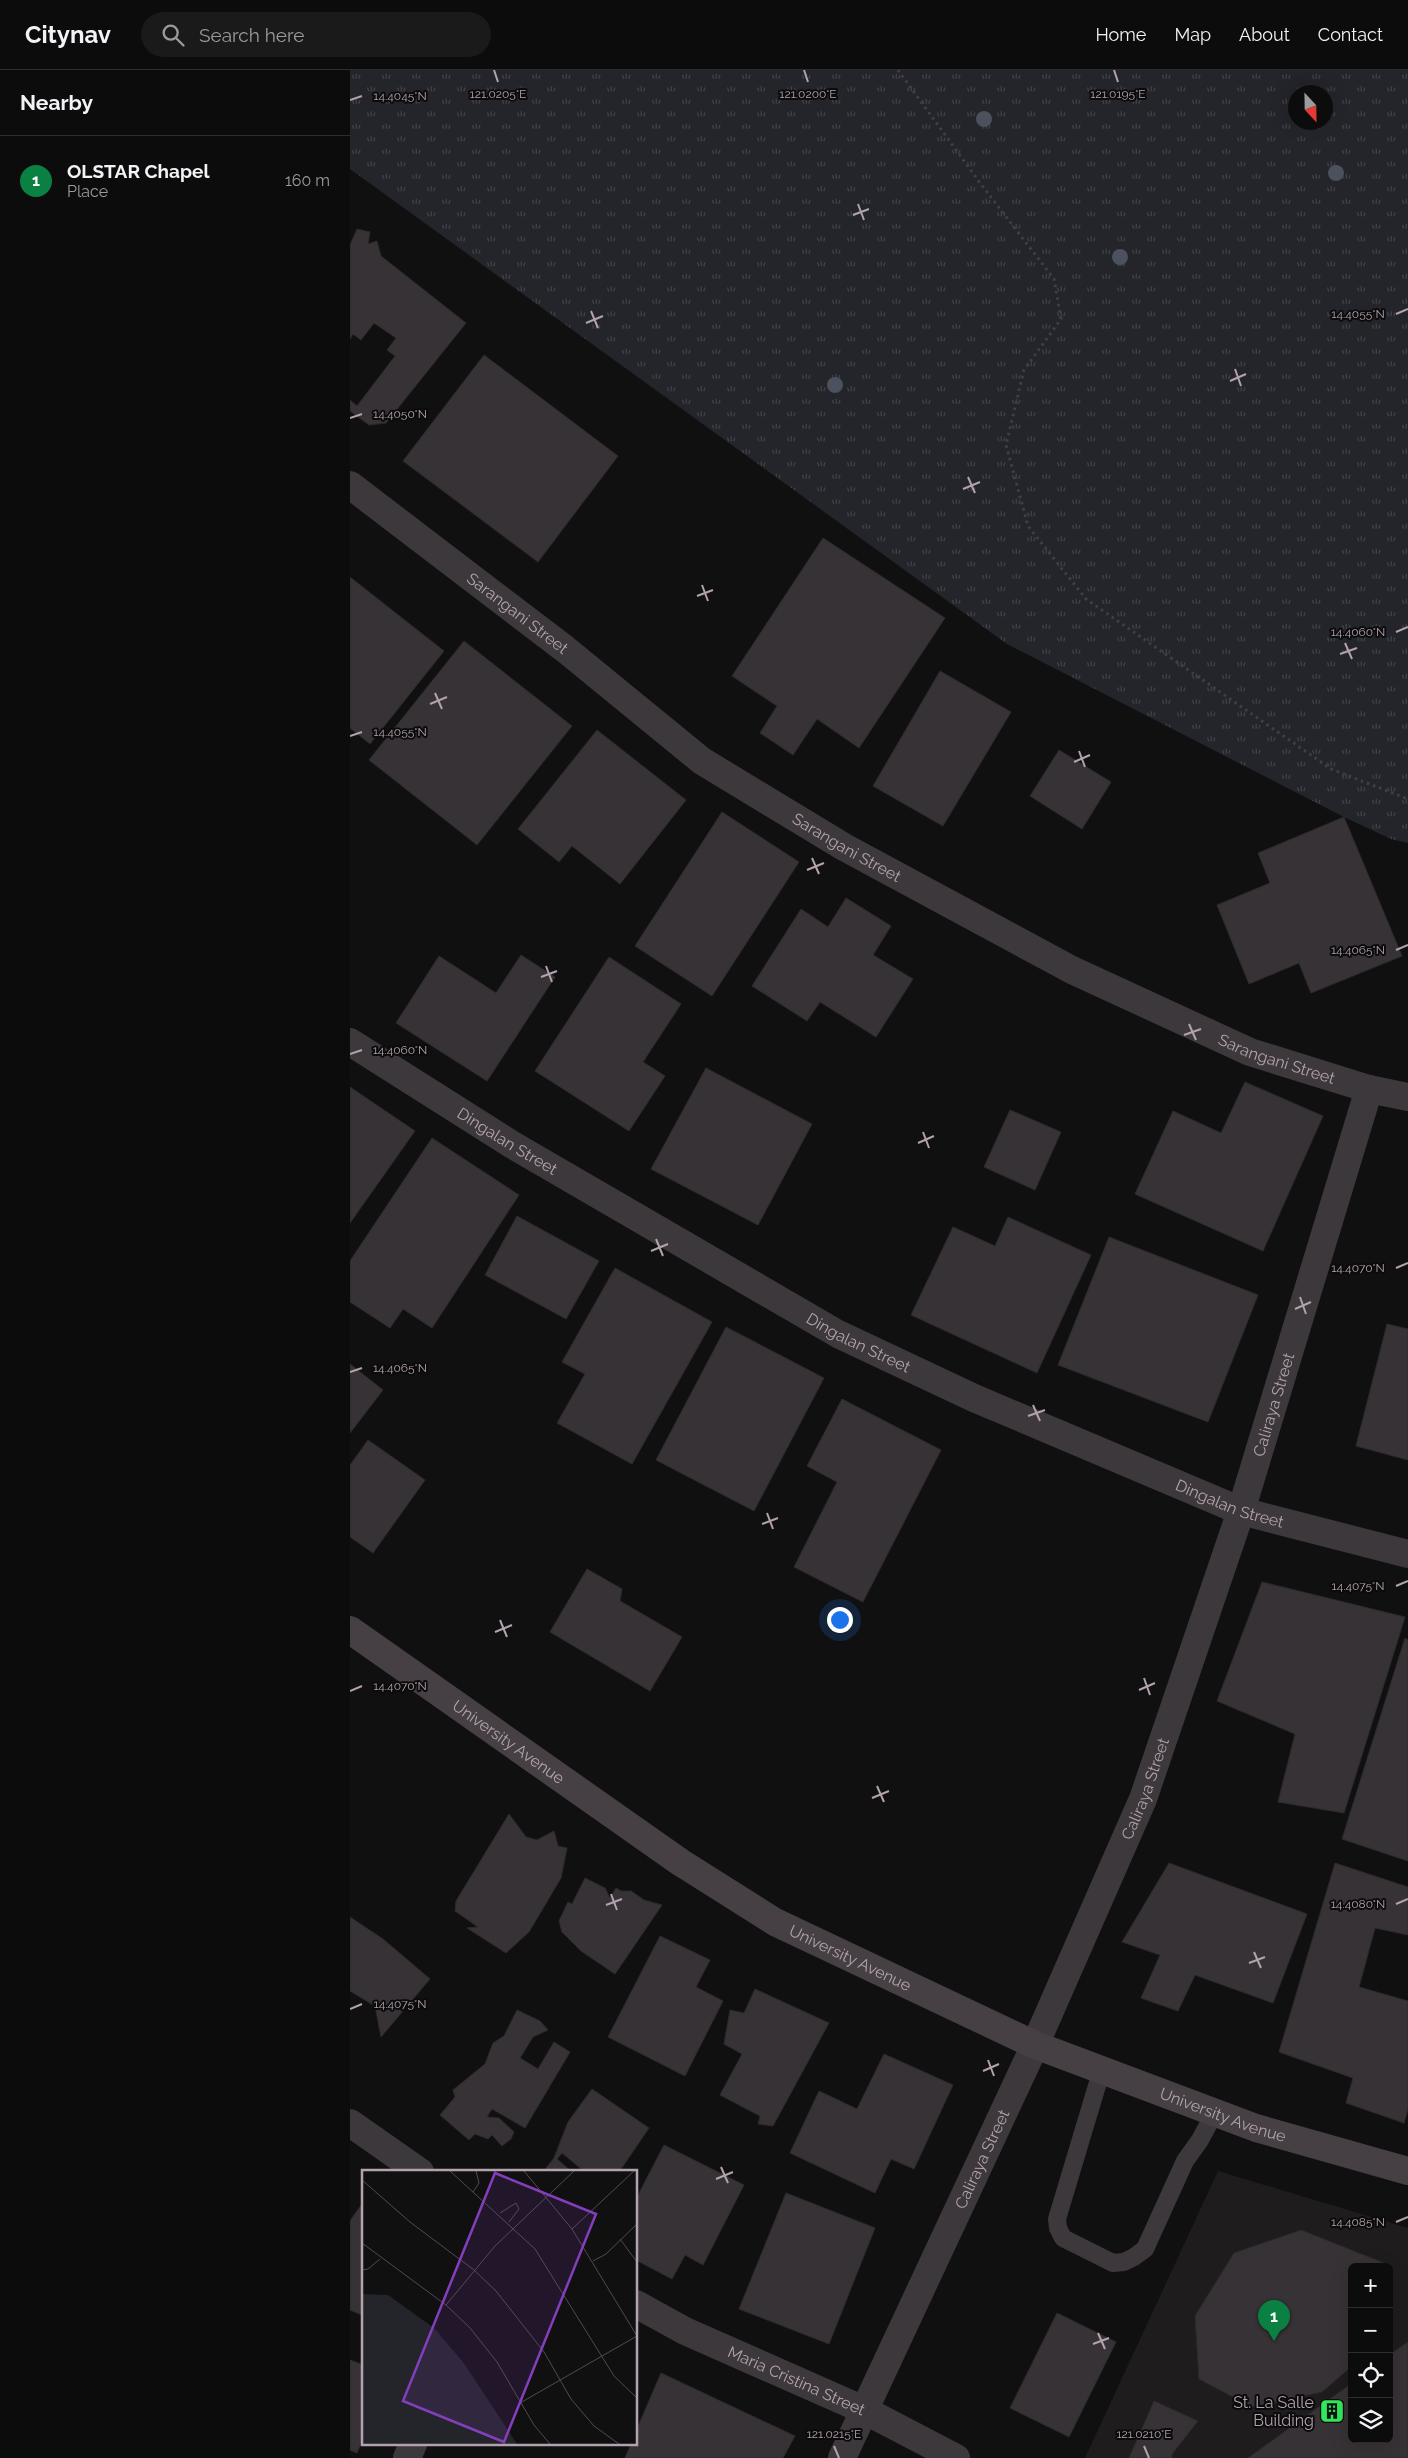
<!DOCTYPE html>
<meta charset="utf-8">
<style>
body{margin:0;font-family:Raleway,sans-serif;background:#1b1a1b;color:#f1f3f6}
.controls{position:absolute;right:15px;bottom:15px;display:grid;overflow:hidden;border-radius:8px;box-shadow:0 5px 20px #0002}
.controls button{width:45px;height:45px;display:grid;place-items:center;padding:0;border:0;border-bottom:1px solid #2d2c2e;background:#0d0c0d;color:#f1f3f6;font:25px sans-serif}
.compass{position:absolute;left:938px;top:15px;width:45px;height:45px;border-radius:50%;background:#0d0c0d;box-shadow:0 5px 20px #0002;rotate:158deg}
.you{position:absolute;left:489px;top:1549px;width:18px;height:18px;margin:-12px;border:4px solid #fff;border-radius:50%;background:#1a73e8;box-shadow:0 0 0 8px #1a73e833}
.badge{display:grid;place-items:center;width:32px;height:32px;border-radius:50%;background:#0b8043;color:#fff;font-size:16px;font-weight:700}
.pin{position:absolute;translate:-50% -41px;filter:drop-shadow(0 1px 2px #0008)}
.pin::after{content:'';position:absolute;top:26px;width:18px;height:15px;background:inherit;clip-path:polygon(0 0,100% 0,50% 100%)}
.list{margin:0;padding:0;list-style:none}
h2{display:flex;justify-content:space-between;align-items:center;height:65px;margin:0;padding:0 20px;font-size:21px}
h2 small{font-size:16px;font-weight:400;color:#9a9b9d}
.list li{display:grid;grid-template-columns:32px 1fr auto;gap:15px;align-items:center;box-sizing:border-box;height:90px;padding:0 20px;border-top:1px solid #2d2c2e}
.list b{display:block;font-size:19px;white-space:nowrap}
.list p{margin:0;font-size:16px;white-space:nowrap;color:#9a9b9d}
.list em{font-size:16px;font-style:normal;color:#9a9b9d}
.icon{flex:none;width:28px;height:28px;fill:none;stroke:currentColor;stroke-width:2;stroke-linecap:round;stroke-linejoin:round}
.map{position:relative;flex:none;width:1058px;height:2388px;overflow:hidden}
header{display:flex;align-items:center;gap:30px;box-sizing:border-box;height:70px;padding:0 25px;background:#0d0c0d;border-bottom:1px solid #2d2c2e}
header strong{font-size:24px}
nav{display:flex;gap:28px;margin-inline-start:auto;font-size:18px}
.search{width:350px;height:45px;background:#1b1a1b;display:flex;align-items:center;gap:12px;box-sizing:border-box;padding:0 18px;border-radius:28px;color:#9a9b9d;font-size:19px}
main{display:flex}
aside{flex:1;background:#0d0c0d}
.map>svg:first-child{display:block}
.built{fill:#1e1c1d;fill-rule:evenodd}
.grass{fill:url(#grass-tufts);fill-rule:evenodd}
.building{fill:#363235;stroke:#2d2a2c}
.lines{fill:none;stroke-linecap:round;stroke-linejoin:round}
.path{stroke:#443d43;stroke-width:3;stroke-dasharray:2.5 4;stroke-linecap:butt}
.lane{stroke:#3d383b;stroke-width:18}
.street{stroke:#3d383b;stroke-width:28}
.secondary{stroke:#464044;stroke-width:28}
.tree{fill:#4b515d}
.ticks{fill:none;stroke:#b2a2ae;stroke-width:2}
.labels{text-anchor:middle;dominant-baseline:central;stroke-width:4;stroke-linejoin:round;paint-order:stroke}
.street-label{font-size:16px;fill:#b2a2ae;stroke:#0c0b0c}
.poi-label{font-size:16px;fill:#b2a2ae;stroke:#0c0b0c;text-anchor:end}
.inset-road{fill:none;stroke:#514a50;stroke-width:1}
.view{fill:#833ebc;fill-opacity:0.15;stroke:#833ebc;stroke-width:2.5}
.inset-edge{fill:none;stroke:#b2a2ae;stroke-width:2.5}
.ticks-label{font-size:12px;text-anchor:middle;fill:#b2a2ae;stroke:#0c0b0c;stroke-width:4;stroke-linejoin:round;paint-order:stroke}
</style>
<header>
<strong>Citynav</strong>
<div class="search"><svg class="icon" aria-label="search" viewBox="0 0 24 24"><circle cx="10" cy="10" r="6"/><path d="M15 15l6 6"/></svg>Search here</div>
<nav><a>Home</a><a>Map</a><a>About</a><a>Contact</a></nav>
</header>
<main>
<aside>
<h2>Nearby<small></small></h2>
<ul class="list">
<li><span class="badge">1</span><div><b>OLSTAR Chapel</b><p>Place</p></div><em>160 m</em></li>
</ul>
</aside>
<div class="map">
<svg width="1058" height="2388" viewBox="0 0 1058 2388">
<defs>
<pattern id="grass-tufts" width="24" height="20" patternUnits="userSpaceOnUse" patternTransform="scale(1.25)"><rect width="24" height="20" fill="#23252b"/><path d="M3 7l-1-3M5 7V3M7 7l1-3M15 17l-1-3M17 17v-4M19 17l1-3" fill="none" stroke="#414247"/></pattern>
</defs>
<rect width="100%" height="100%" fill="#111011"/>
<path class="built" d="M868 2101 1058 2158V2388H735ZM1002 2197H1039V2369H1002Z"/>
<path class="grass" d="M0 0H1058V773L1041 769 994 747 657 574 0 99ZM946 22H976V52H946Z"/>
<g class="building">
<polygon points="7,159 20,162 18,174 27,171 31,186 116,253 36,353 19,355 0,341 0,330 7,336 45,286 37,280 46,268 24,253 11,270 3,264 0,269 0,175"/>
<polygon points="134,285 268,386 188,492 53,391"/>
<polygon points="473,468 595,548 509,678 467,649 443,685 410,663 427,636 382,606"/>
<polygon points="0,507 94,581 20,674 0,658"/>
<polygon points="114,571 222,656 127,775 19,690"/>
<polygon points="590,601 661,642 593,756 523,716"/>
<polygon points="247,660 336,730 270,814 222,776 209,792 168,759"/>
<polygon points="709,680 761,712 732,759 680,726"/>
<polygon points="372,742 449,792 362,926 285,876"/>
<polygon points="994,747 1052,886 961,923 949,893 899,914 867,835 920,813 908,783"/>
<polygon points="496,828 541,856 523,885 563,909 526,967 470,932 457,951 402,916 451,839 478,857"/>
<polygon points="171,885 205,907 137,1011 46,953 89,886 146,923"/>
<polygon points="259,887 331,934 293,992 315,1006 279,1061 185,1001"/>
<polygon points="356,998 462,1054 408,1155 301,1099"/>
<polygon points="895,1012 973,1046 913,1181 785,1124 823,1041 871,1063"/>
<polygon points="0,1017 65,1061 0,1153"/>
<polygon points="660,1040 711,1062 685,1120 634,1097"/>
<polygon points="82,1068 169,1125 82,1258 53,1239 40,1258 0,1232 0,1191"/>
<polygon points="167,1146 249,1191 216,1249 135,1205"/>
<polygon points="658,1147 741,1185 687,1303 561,1245 603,1157 645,1176"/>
<polygon points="759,1167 908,1225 858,1352 708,1295"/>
<polygon points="265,1198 362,1252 282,1394 207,1353 235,1304 212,1292"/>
<polygon points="1037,1254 1058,1259 1058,1390 1006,1376"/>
<polygon points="376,1257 474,1308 404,1441 306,1390"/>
<polygon points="0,1294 33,1320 0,1363"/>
<polygon points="492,1329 591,1380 513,1532 444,1497 487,1412 457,1396"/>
<polygon points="18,1370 75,1410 23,1483 0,1467 0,1395"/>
<polygon points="237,1499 272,1519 270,1531 332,1567 300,1621 200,1562"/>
<polygon points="912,1512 1055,1547 994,1743 928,1732 945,1664 867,1631"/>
<polygon points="1055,1568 1058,1570 1058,1791 992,1769"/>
<polygon points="159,1744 176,1767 187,1770 204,1761 208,1776 217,1778 211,1808 179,1862 156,1883 117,1858 128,1857 105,1841 106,1831"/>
<polygon points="819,1793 957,1844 923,1933 845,1905 828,1941 791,1928 810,1885 772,1872"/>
<polygon points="985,1793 1058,1817 1058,1865 1025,1858 1009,1917 1058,1931 1058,2039 1054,2053 996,2033 1003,2008 929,1982"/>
<polygon points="235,1808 255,1818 260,1828 266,1818 271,1821 281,1821 294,1830 312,1835 265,1904 231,1881 212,1862 209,1851 218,1832 222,1834"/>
<polygon points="0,1847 33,1869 80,1909 31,1967 25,1936 0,1921"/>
<polygon points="310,1866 360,1890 346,1917 373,1931 335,2006 258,1967"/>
<polygon points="405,1919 479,1953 423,2056 408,2054 410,2046 370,2025 392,1984 374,1974 380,1940 394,1943"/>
<polygon points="167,1940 190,1951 198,1960 183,1967 170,1988 188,1999 204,1972 220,1982 175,2058 142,2039 137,2047 149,2048 164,2062 161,2069 152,2076 142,2065 138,2069 125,2064 119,2070 90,2045 105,2027 103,2020 135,1994 143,1973 154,1966"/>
<polygon points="534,1984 603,2015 564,2099 541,2089 525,2123 440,2083 469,2021 507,2039"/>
<polygon points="242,2019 299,2058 269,2102 235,2102 212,2083 207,2089 222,2102 193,2102 204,2088 218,2052"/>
<polygon points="314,2075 394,2115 353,2195 335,2185 322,2209 286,2190 286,2129"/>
<polygon points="436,2123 525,2158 479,2274 389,2239"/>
<polygon points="14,2131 14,2242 12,2245 0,2240 0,2151"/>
<polygon points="951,2160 1034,2193 1034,2197 1002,2197 1002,2296 972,2322 902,2337 849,2309 845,2246 884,2183"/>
<polygon points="707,2243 766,2272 719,2367 660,2338"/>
<polygon points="1058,2272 1058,2388 898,2388 1002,2313 1002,2369 1039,2369 1039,2285"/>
<polygon points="0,2290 14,2295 14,2366 7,2383 0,2380"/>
<polygon points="311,2303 445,2366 433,2388 275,2388 281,2374 286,2374 286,2361"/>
<polygon points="804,2331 848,2351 822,2384 822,2388 779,2388"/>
</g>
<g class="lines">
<polyline class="path" points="548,0 630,113 704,209 711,249 674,300 656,375 678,456 736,529 981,699 1058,729"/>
<polyline class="lane" points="752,1999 707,2149 708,2158 713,2168 763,2193 774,2192 784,2187 795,2179 835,2091 850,2070 865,2042"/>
<g class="street">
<path id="s1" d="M0 415 215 579 352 691 494 777 722 900 900 982 1019 1019 1058 1027"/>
<path id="s2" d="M0 972 161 1074 488 1264 624 1328 891 1441 1058 1484"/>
<polyline points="0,2053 70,2102"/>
<path id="s3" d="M286 2234 335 2261 514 2340 606 2388"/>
<polyline points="57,2388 63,2374"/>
<path id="s4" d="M492 2388 685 1975 793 1729 891 1441 1019 1019"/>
</g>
<path class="secondary" id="s5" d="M0 1560 330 1792 425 1852 685 1975 906 2058 1058 2101"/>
</g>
<g class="tree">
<circle cx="634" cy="49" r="8"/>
<circle cx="986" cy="103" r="8"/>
<circle cx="770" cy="187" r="8"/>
<circle cx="485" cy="315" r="8"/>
</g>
<path class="ticks" d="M144 0 148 12M454 0 458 12M764 0 768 12M0 30 12 26M508 134 514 150M503 145 519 139M241 241 248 258M1046 244 1058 239M236 253 253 246M885 299 891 316M880 311 896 304M0 348 12 344M618 407 625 423M613 419 630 412M352 515 358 531M347 526 363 520M1046 562 1058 557M995 573 1002 589M990 584 1007 578M85 623 92 639M80 634 97 627M0 666 12 662M729 681 735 697M724 692 740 685M462 788 469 804M457 800 474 793M1046 880 1058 875M196 896 202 912M191 907 207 901M839 954 846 970M834 965 851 959M0 984 12 980M573 1062 579 1078M568 1073 584 1066M306 1169 313 1186M301 1181 318 1174M1046 1198 1058 1193M950 1227 956 1244M945 1239 961 1232M0 1302 12 1298M683 1335 690 1351M678 1346 695 1340M417 1443 423 1459M412 1454 428 1448M1046 1516 1058 1511M150 1550 157 1567M145 1562 162 1555M794 1608 800 1625M789 1620 805 1613M0 1621 12 1616M527 1716 534 1732M522 1728 539 1721M261 1824 267 1840M1046 1834 1058 1829M256 1835 272 1829M904 1882 911 1898M899 1893 915 1887M0 1939 12 1934M638 1990 644 2006M633 2001 649 1994M371 2097 378 2113M366 2109 383 2102M1046 2152 1058 2147M748 2263 755 2279M743 2274 759 2268M484 2376 489 2388M794 2376 799 2388"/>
<defs>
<symbol id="building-square" viewBox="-11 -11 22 22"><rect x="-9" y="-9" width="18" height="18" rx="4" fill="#32e75c" stroke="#0c0b0c"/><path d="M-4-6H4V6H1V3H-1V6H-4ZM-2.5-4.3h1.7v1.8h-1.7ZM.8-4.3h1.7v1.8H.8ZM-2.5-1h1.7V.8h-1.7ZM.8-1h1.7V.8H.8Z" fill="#111"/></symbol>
</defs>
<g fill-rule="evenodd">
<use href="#building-square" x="968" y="2327" width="28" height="28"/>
</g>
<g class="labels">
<g class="street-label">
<text stroke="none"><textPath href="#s1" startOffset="211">Sarangani Street</textPath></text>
<text stroke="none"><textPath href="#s1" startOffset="616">Sarangani Street</textPath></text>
<text stroke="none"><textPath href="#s1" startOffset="1096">Sarangani Street</textPath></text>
<text stroke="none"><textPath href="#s2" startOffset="186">Dingalan Street</textPath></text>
<text stroke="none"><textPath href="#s2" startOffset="591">Dingalan Street</textPath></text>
<text stroke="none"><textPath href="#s4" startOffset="1140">Caliraya Street</textPath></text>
<text stroke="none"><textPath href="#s2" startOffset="996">Dingalan Street</textPath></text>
<text stroke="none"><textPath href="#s5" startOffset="194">University Avenue</textPath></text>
<text stroke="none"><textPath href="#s4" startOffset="735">Caliraya Street</textPath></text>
<text stroke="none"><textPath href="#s5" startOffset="599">University Avenue</textPath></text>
<text stroke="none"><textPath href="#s5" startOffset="1004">University Avenue</textPath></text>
<text stroke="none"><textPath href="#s4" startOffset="330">Caliraya Street</textPath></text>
<text stroke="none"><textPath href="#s3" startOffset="178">Maria Cristina Street</textPath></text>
</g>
<g class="poi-label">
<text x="964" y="2332">St. La Salle<tspan x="964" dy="18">Building</tspan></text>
</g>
</g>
<g transform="translate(12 2100)">
<rect width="275" height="275" fill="#111011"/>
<path d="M0 124 26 125 72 158 101 192 155 274H0Z" fill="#23252b"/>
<path class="inset-road" d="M88 1 173 79 252 206 275 228M162 1 210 59 275 166M0 10 48 52 112 100 134 121 182 182 209 229 232 256 257 274M111 22 117 13 114 1M138 43 154 33 157 39 147 52M210 59 272 1M258 69 275 92M0 73 84 135 108 158 135 192 172 255 188 274M231 91 244 84 275 54M0 100 6 99 18 89M84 135 133 76 212 1M158 233 275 166"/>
<path class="view" d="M133 3 234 44 142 272 41 231Z"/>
<rect width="275" height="275" class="inset-edge"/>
</g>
<g class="ticks-label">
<text x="148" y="28">121.0205°E</text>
<text x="458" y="28">121.0200°E</text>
<text x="768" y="28">121.0195°E</text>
<text x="50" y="30">14.4045°N</text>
<text x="1008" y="248">14.4055°N</text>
<text x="50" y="348">14.4050°N</text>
<text x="1008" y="566">14.4060°N</text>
<text x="50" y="666">14.4055°N</text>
<text x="1008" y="884">14.4065°N</text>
<text x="50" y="984">14.4060°N</text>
<text x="1008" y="1202">14.4070°N</text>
<text x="50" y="1302">14.4065°N</text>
<text x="1008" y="1520">14.4075°N</text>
<text x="50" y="1620">14.4070°N</text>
<text x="1008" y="1838">14.4080°N</text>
<text x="50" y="1938">14.4075°N</text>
<text x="1008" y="2156">14.4085°N</text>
<text x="484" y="2368">121.0215°E</text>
<text x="794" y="2368">121.0210°E</text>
</g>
</svg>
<div class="controls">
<button>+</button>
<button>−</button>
<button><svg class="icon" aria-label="locate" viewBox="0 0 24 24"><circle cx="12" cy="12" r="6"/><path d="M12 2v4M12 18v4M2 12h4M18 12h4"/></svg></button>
<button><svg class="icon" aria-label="layers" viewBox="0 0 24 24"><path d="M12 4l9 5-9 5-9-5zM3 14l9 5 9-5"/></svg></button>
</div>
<svg class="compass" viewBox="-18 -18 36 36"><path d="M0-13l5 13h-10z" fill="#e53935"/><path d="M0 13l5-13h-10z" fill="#9a9b9d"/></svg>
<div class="you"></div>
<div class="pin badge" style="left:924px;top:2271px">1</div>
</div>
</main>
